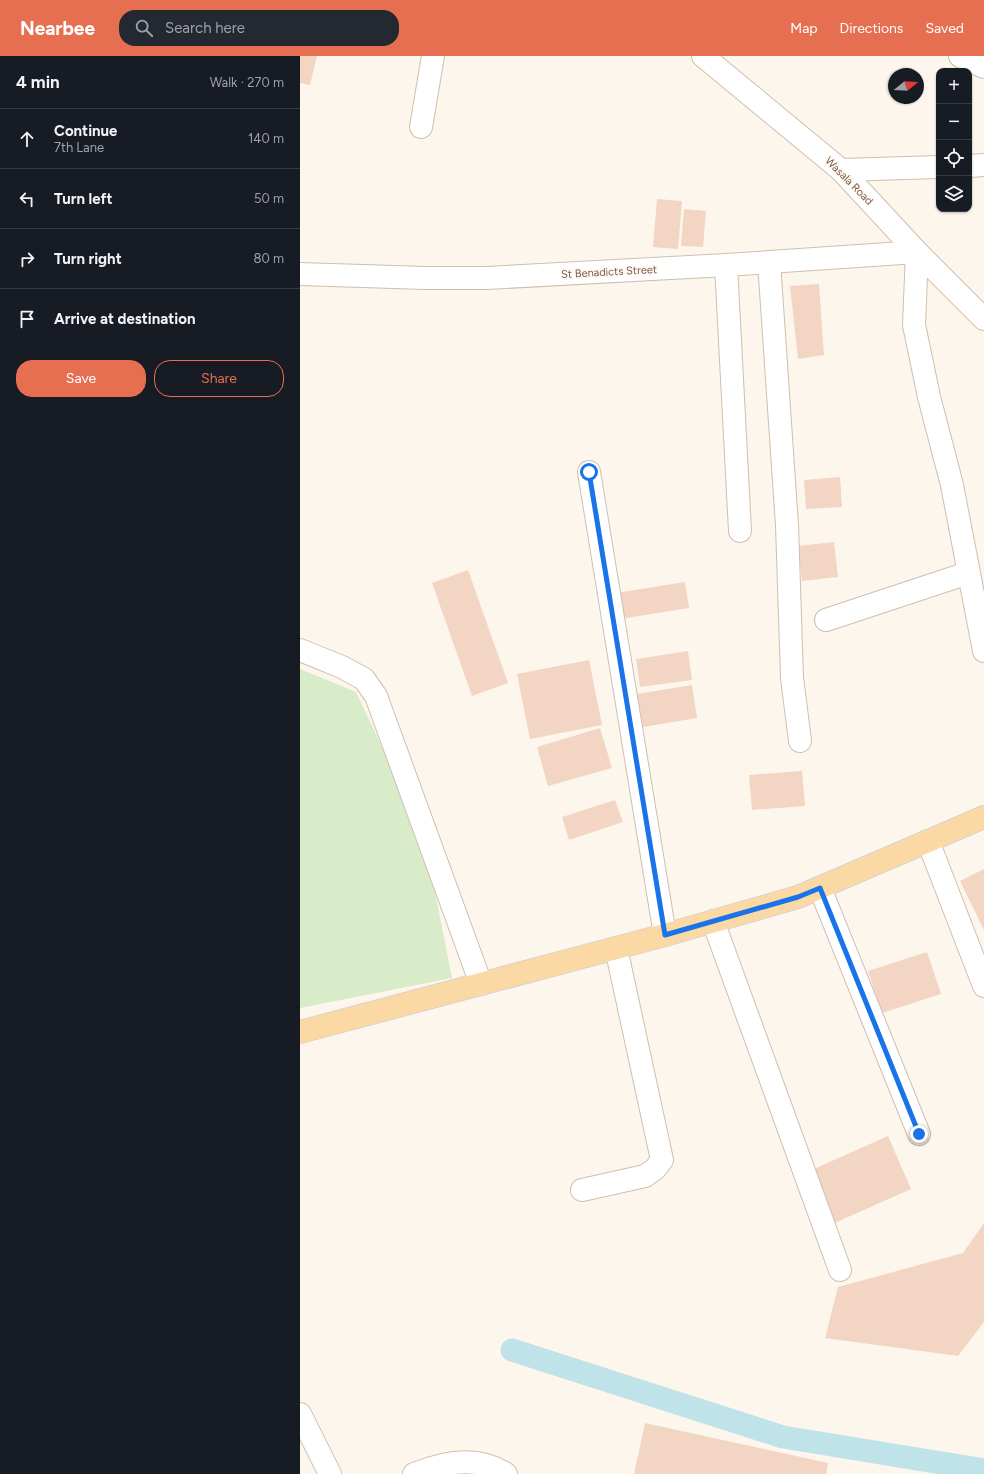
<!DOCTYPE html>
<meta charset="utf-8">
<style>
body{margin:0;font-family:Figtree,sans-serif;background:#242831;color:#f1f3f6}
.controls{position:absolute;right:12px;top:12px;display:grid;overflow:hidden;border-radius:8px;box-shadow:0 1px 3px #0004}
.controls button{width:36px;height:36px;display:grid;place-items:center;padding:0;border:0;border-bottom:1px solid #363941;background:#171b24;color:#f1f3f6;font:20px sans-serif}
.compass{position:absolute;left:588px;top:12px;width:36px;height:36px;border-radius:50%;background:#171b24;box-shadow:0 1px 3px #0004;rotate:72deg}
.stop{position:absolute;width:12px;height:12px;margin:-9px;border:3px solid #1a73e8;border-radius:50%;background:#fff}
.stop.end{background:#1a73e8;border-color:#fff;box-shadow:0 1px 4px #0008}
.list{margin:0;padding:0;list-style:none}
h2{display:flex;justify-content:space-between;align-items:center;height:52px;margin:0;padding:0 16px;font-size:17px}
h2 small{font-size:13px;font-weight:400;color:#9ea1a6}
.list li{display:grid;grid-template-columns:26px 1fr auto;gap:12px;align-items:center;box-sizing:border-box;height:60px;padding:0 16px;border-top:1px solid #363941}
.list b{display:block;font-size:15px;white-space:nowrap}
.list p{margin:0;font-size:13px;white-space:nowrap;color:#9ea1a6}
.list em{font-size:13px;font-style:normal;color:#9ea1a6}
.actions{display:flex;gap:8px;padding:12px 16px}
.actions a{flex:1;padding:9px 0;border:1px solid #e76f51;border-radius:16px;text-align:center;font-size:14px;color:#e76f51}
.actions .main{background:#e76f51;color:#fff}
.icon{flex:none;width:22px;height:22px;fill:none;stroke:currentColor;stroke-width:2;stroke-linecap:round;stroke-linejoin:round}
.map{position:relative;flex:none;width:684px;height:1418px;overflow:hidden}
header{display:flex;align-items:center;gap:24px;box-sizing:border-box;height:56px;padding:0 20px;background:#e76f51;color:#fff}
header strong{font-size:19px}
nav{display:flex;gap:22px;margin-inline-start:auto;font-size:14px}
.search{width:280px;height:36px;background:#242831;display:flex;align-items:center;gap:10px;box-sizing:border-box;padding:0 14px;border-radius:16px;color:#9ea1a6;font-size:15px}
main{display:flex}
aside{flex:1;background:#171b24}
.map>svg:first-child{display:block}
.green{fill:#d8ecc9}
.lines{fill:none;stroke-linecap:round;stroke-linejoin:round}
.canal{stroke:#bfe3e8;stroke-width:23}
.building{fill:#f3d5c3}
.minor-casing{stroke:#d1beb0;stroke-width:24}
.major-casing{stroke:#dad1cd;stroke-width:24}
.minor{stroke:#fff;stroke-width:22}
.major{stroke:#fbd9a5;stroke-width:22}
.route{stroke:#1a73e8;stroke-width:5}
.labels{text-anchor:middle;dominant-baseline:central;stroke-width:4;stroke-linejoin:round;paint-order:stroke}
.street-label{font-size:11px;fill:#7a5c4d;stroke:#fffaf3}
</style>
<header>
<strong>Nearbee</strong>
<div class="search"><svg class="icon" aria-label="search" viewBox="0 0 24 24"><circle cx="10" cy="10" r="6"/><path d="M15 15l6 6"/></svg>Search here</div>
<nav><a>Map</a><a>Directions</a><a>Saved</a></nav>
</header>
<main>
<aside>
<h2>4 min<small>Walk · 270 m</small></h2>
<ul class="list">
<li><svg class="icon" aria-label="ahead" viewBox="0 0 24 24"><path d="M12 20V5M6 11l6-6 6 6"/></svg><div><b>Continue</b><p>7th Lane</p></div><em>140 m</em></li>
<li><svg class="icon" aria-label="left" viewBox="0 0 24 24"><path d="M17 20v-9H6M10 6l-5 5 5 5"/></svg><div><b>Turn left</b></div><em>50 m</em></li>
<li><svg class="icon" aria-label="right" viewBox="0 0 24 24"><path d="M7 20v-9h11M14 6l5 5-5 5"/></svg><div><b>Turn right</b></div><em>80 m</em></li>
<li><svg class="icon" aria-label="arrive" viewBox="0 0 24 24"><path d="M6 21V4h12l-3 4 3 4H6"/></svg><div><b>Arrive at destination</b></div></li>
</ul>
<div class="actions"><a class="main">Save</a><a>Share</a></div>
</aside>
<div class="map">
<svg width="684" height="1418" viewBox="0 0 684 1418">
<rect width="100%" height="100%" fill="#fdf6ec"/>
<polygon class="green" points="0,613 56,636 83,693 135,836 152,922 0,952"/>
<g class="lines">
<polyline class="canal" points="212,1294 483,1381 684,1414"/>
</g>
<g class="building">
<polygon points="0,0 17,0 10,29 0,27"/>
<polygon points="357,143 382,145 378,193 353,191"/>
<polygon points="384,153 406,155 403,191 381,190"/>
<polygon points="519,228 524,299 498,303 490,230"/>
<polygon points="540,421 542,451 506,453 504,424"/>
<polygon points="534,486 538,521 502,525 498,490"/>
<polygon points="168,514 208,627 172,640 132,527"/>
<polygon points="385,526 389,552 320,563 316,537"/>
<polygon points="388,595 392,624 340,631 336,603"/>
<polygon points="289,604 302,669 230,683 217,618"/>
<polygon points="392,629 397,662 343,671 337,638"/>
<polygon points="300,672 312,712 248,730 237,691"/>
<polygon points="502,715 505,750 452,754 449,719"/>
<polygon points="315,744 323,766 269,784 262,761"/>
<polygon points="684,813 684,874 660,825"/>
<polygon points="627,896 641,938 582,957 568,915"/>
<polygon points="588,1080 611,1133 530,1169 507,1116"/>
<polygon points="684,1167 684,1266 658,1300 525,1282 538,1231 663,1197"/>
<polygon points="345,1367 528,1407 526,1418 334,1418"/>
</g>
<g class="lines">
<defs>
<g id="minor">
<polyline points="403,0 541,114 617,196 684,263"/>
<polyline points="660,0 684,11"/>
<polyline points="121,71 133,0"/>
<polyline points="669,110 684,109"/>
<polyline points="541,114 639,111"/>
<polyline points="469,206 487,469 492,622 500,685"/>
<polyline points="426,209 440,475"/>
<polyline points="0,218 125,222 187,222 426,209 617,196 614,269 629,341 652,429 684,595"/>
<polyline points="289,416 365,879"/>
<polyline points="526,564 668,517"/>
<polyline points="0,594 42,611 64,623 76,640 181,928"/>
<polyline points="628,785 684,930"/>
<polyline points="520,832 619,1078"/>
<polyline points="413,865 540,1214"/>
<polyline points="282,1134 345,1120 355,1113 362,1104 316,892"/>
<polyline points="0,1358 30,1418"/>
<path d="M114 1418C143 1406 178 1399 206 1418"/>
</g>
<polyline id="major" points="0,976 365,879 498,841 684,761"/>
</defs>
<use href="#minor" class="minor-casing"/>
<use href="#major" class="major-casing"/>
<use href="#minor" class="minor"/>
<use href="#major" class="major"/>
</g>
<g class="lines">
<polyline class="route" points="289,416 365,879 498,841 520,832 619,1078"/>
</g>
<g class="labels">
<g class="street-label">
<text transform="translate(549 125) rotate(45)">Wasala Road</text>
<text transform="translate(309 216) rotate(-3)">St Benadicts Street</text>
</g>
</g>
</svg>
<div class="controls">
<button>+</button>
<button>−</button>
<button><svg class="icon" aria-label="locate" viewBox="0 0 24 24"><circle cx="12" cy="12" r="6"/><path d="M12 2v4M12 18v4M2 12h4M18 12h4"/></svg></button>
<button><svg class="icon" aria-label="layers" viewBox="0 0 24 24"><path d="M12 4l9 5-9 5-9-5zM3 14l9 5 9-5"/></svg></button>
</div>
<svg class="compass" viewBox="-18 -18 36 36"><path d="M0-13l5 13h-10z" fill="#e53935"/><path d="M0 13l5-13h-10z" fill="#9ea1a6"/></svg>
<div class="stop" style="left:289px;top:416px"></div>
<div class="stop end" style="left:619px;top:1078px"></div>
</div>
</main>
